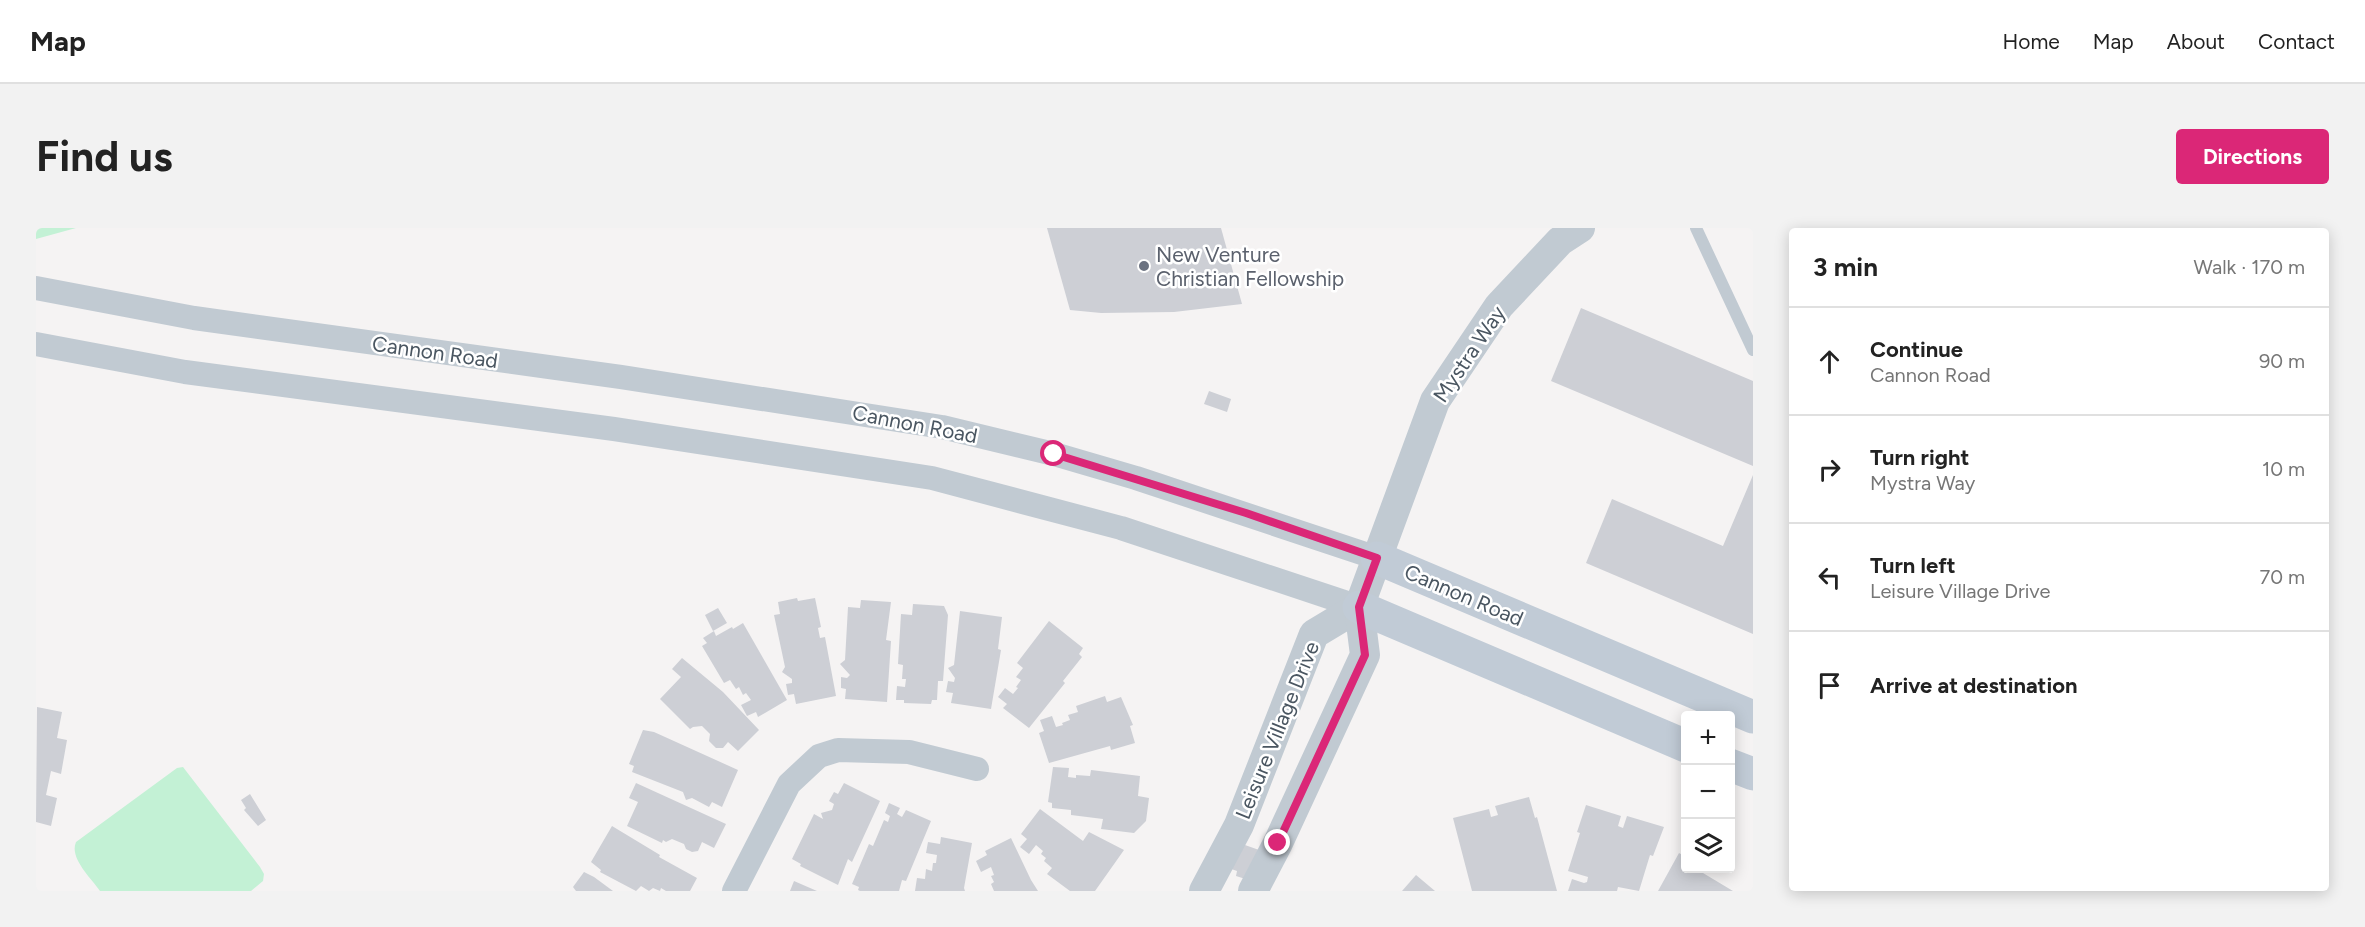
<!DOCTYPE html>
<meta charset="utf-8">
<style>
body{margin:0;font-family:Figtree,sans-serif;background:#f2f2f2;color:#222}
.controls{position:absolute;right:18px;bottom:18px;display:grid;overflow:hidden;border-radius:6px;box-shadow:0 3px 15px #0003}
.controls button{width:54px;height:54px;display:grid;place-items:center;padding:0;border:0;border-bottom:2px solid #e0e0e0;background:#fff;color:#222;font:30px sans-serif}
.stop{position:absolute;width:18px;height:18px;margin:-14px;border:4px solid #db2777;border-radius:50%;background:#fff}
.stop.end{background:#db2777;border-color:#fff;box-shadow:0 2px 6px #0008}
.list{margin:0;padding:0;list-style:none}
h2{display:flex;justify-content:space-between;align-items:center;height:78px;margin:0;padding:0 24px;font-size:26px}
h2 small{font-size:20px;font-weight:400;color:#767676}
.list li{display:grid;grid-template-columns:39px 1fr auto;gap:18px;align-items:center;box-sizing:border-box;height:108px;padding:0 24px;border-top:2px solid #e0e0e0}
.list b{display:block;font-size:22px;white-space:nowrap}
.list p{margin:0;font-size:20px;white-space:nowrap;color:#767676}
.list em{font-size:20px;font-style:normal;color:#767676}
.icon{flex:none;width:33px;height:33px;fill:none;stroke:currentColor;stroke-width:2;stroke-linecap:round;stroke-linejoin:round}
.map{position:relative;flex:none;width:1717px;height:663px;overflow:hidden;border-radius:6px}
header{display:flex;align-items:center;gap:36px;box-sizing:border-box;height:84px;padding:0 30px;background:#fff;border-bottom:2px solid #e0e0e0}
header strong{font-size:28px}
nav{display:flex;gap:33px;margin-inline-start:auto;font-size:21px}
.intro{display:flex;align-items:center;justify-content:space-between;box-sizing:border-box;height:144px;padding:0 36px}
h1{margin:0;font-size:42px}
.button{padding:15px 27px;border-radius:6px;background:#db2777;color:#fff;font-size:21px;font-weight:700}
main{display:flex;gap:36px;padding:0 36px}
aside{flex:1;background:#fff;border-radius:6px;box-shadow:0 3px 15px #0003}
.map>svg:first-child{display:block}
.green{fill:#c3f1d5}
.building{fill:#cdcfd5}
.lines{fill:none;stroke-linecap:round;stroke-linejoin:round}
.service{stroke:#c1cad2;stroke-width:12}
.minor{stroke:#c1cad2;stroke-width:24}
.tertiary{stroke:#c1cad2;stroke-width:30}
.secondary{stroke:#c1cbd6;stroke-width:33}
.route{stroke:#db2777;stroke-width:8}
.worship-dot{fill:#6b7280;stroke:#fff;stroke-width:2}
.labels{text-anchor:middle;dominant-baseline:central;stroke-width:5;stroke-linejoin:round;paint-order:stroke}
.worship-label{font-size:21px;fill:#5b616d;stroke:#fff;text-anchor:start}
.street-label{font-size:21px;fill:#4a5661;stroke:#fff}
</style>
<header>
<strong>Map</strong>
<nav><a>Home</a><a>Map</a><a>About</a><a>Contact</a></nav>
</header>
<div class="intro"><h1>Find us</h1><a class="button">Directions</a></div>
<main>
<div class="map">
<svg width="1717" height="663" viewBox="0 0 1717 663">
<rect width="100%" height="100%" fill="#f5f3f3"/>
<g class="green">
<polygon points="0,0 40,0 0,11"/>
<path d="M147 539 224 639 228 646 227 653 215 663H64C55 650 33 630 40 614L141 540Z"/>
</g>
<g class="building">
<polygon points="1011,0 1185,0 1206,76 1138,84 1065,85 1034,82"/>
<polygon points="1545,80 1717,153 1717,238 1515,153"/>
<polygon points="1173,163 1195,171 1191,184 1168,176"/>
<polygon points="1717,247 1717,406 1550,335 1576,271 1687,318"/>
<polygon points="761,370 762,373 779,370 785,399 782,400 784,410 789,409 800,468 760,476 758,466 752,467 750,456 756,455 756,451 746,444 749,439 738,387 744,386 742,374"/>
<polygon points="825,372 855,374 850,412 855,413 851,474 809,471 810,461 805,460 805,449 811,450 814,447 804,436 809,432 812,379 824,380"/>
<polygon points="877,376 908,378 912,387 907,453 902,453 901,472 896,472 895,476 868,475 868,472 860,472 861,458 869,459 870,451 866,451 867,437 862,436 865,386 876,387"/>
<polygon points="682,380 691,395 677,403 669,387"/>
<polygon points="924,383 966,389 962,421 965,422 955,481 915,475 917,465 910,464 912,453 918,454 919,450 912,440 918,437"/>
<polygon points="1013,393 1047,420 1043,426 1046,429 1027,453 1029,455 993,500 967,480 971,476 962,469 969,460 977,466 982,460 980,459 985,452 980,449 987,440 981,435"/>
<polygon points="707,395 751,472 722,489 720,484 711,488 705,477 715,472 710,465 707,467 703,459 700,461 694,452 688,455 666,418 671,415 667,410 678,403 680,408 696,399 697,401"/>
<polygon points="646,430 687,464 723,502 702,523 692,514 687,520 680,520 673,513 674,506 666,498 657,499 654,501 624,471 645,449 636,441"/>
<polygon points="1069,468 1071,474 1085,469 1097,497 1094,498 1099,515 1075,522 1074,518 1013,535 1003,505 1008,503 1004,492 1016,488 1020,499 1027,497 1026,495 1034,492 1032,487 1042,484 1040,478"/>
<polygon points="1,479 26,484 21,510 31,512 25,546 15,543 10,567 21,570 15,598 0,594"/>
<polygon points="607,502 618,504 702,542 686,579 676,574 673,579 656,570 650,572 647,564 596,544 598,538 593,536"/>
<polygon points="1017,539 1033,540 1032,549 1040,550 1040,547 1054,548 1055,542 1104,548 1102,568 1113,570 1110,593 1098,605 1065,601 1067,591 1035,587 1035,582 1016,580 1016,575 1012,574"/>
<polygon points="600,555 690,596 678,620 666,614 662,623 656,624 650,621 648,616 636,611 630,614 627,612 626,615 591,598 602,574 593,570"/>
<polygon points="808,555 844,573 816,634 812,631 802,657 764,638 765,636 756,631 778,586 787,591 785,585 796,582 798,576 793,573 798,564 802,566"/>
<polygon points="214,566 230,592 222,598 208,582 210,580 205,572"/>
<polygon points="1493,569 1499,590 1501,589 1521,663 1436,663 1417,590 1453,581 1455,589 1462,587 1459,578"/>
<polygon points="853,575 864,580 861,586 866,589 870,582 895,593 870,653 866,652 863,663 824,663 822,662 823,659 816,656 833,616 837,618 848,592 852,594 854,588 849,585"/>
<polygon points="1550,577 1585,588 1582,598 1587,600 1591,588 1628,599 1617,628 1614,627 1603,663 1582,659 1581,663 1532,663 1536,651 1548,655 1551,654 1552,649 1532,643 1544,605 1541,604"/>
<polygon points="1004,581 1047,613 1053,604 1088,622 1059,663 1034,663 1011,646 1016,640 1008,633 1010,630 1005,626 1007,623 1000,617 993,626 984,619 991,611 985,606"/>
<polygon points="576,598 624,627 623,629 661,650 654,663 630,663 625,660 624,663 617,660 613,663 605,658 600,663 564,644 565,642 555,634"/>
<polygon points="905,609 936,615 928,660 929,663 879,663 881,650 889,651 890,641 896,643 897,635 900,635 901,627 890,625 892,614 904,616"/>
<polygon points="975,610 995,652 1002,663 958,663 955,656 958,654 955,648 958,647 955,639 945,644 940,633 951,627 949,623"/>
<polygon points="1189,610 1226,623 1219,654 1200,648 1201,643 1181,636"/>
<polygon points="1643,625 1650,629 1650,640 1663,640 1662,642 1697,663 1622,663"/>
<polygon points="548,644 558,649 577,663 540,663 537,659"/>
<polygon points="1380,647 1399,663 1366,663"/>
<polygon points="758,653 781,663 754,663"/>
</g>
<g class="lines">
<polyline class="service" points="1660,0 1717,122"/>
<g class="minor">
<polyline points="0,60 158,90 585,149 906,199 1018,226 1100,250 1341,330"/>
<polyline points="0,116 149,144 578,201 896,250 1085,300 1323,379"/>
<polyline points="698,663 753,556 783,528 802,522 873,524 941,541"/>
</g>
<g class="tertiary">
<polyline points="1168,663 1203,597 1278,406 1323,379"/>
<polyline points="1217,663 1242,615 1329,427 1323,379 1399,173 1463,78 1524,13 1544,0"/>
</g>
<g class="secondary">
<polyline points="1341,330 1717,489"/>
<polyline points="1323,379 1650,518"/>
<polyline points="1694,537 1717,546"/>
</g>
</g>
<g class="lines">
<polyline class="route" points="1018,226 1210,285 1341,330 1323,379 1329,427 1242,615"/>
</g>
<circle class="worship-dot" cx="1108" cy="38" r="6"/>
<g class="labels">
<g class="worship-label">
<text x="1120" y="26">New Venture<tspan x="1120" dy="24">Christian Fellowship</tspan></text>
</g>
<g class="street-label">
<text transform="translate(399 124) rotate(8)">Cannon Road</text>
<text transform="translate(1433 126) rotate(-56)">Mystra Way</text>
<text transform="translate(879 196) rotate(11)">Cannon Road</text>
<text transform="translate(1428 367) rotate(23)">Cannon Road</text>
<text transform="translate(1241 502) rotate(-68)">Leisure Village Drive</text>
</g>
</g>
</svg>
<div class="controls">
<button>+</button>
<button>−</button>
<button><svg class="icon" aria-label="layers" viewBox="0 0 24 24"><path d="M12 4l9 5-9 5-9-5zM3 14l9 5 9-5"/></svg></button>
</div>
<div class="stop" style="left:1018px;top:226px"></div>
<div class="stop end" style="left:1242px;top:615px"></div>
</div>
<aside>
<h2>3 min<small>Walk · 170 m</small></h2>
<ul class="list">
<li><svg class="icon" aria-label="ahead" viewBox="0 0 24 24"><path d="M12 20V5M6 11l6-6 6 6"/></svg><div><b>Continue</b><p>Cannon Road</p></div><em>90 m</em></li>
<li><svg class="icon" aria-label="right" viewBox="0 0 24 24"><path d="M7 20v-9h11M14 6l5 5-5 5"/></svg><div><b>Turn right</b><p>Mystra Way</p></div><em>10 m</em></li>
<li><svg class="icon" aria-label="left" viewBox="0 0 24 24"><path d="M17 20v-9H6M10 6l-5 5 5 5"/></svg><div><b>Turn left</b><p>Leisure Village Drive</p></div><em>70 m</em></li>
<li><svg class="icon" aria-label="arrive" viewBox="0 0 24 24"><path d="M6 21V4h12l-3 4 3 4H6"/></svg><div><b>Arrive at destination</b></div></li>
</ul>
</aside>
</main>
